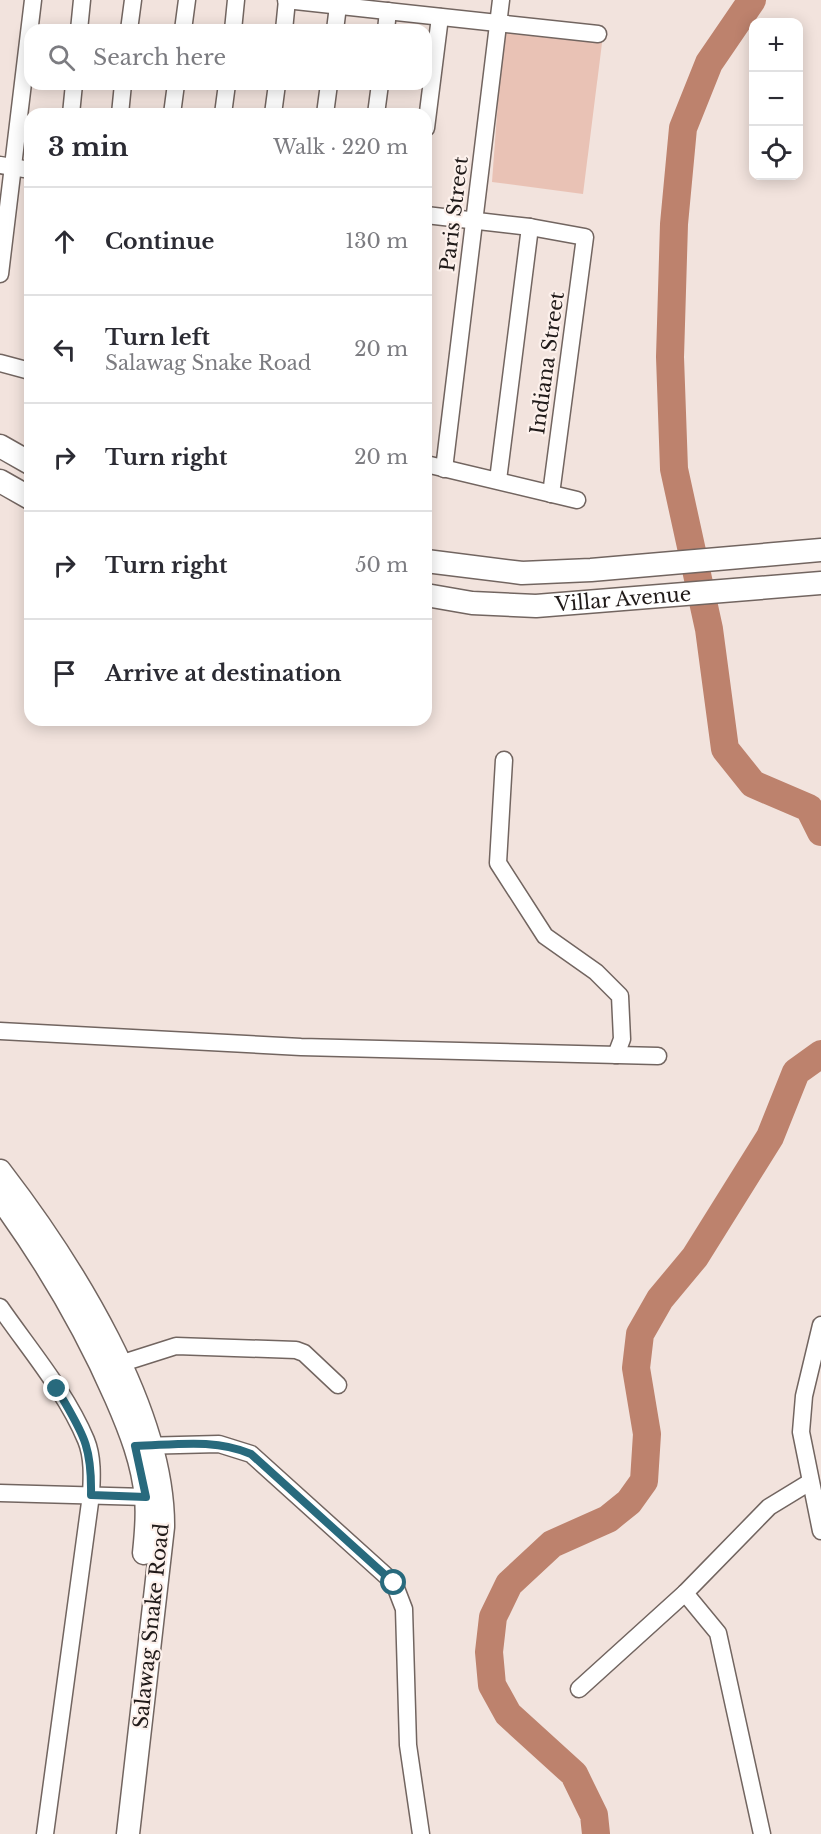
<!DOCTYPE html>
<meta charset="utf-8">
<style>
body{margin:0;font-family:"Libre Baskerville",serif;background:#f2f2f3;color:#2b2b33}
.controls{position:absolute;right:18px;top:18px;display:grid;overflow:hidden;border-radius:12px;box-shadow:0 3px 15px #0003}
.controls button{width:54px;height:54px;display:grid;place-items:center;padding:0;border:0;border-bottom:2px solid #e1e1e2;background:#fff;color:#2b2b33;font:30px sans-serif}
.stop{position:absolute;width:18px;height:18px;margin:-14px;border:4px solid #286a7d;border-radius:50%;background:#fff}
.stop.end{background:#286a7d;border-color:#fff;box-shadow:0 2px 6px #0008}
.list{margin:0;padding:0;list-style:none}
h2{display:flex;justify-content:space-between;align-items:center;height:78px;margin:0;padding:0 24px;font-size:26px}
h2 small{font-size:20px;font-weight:400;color:#7c7c81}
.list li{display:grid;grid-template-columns:39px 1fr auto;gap:18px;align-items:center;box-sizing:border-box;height:108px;padding:0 24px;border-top:2px solid #e1e1e2}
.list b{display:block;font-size:22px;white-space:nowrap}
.list p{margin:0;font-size:20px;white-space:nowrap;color:#7c7c81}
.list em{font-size:20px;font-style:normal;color:#7c7c81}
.icon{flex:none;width:33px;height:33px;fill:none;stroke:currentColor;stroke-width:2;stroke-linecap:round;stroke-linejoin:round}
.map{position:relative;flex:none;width:821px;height:1834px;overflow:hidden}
.search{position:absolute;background:#fff;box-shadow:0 3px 15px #0003;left:24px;top:24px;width:408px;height:66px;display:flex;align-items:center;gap:15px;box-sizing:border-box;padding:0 21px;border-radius:18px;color:#7c7c81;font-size:22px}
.panel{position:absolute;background:#fff;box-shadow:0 3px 15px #0003;left:24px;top:108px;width:408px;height:618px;border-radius:18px}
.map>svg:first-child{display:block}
.green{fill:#e9c2b5}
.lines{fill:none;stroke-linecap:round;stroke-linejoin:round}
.river{stroke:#bd826d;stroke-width:28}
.minor-casing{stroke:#726560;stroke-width:19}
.secondary-casing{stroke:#726560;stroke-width:25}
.minor{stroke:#fff;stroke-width:16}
.secondary{stroke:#fff;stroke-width:22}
.route{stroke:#286a7d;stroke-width:8}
.labels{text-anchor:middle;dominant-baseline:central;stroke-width:4.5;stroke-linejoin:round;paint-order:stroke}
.street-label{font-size:20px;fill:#201a19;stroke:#fdf1ec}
</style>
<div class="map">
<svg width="821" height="1834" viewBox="0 0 821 1834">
<rect width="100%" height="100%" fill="#f2e3dd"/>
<polygon class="green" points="503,33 602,43 583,194 492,182"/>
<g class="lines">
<g class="river">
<polyline points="752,0 709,63 683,128 674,224 670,357 674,469 709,629 725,749 753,784 809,808 821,832"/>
<polyline points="596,1834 594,1815 574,1774 508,1714 492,1685 489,1652 493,1617 509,1584 552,1544 608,1519 629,1502 644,1481 647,1434 636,1368 640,1334 660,1299 695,1257 770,1137 796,1072 821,1054"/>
</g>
<defs>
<g id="minor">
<polyline points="286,0 598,34"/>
<polyline points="79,30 82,0"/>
<polyline points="129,30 133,0"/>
<polyline points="183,30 187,0"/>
<polyline points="233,30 236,0"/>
<polyline points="284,30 287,0"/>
<polyline points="335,30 338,6"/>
<polyline points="386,30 388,11"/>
<polyline points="71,114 74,84"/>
<polyline points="120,114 123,84"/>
<polyline points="172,114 176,84"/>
<polyline points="223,114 227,84"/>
<polyline points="273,114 277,84"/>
<polyline points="325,114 329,84"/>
<polyline points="376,114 380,84"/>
<polyline points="426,128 440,17"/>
<polyline points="0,165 30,170"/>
<polyline points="426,215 530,227 585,237 551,494"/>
<polyline points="0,274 33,0"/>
<polyline points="0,363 30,371"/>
<polyline points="426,464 577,500"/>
<polyline points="444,469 501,0"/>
<polyline points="498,480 530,227"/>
<polyline points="504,760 498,863 545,936 596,972 620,996 622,1039 616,1055"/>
<polyline points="0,1031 301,1047 658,1056"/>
<path d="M0 1307C29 1349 66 1392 86 1440 93 1457 92 1477 91 1495L45 1834"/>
<polyline points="821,1325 804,1396 801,1432 821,1531"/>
<polyline points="110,1367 176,1346 296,1350 304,1353 338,1385"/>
<polyline points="139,1446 219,1444 251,1454 394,1583 404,1609 408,1745 421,1834"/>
<polyline points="0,1493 146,1497"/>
<polyline points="685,1593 718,1633 762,1834"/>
<polyline points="579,1689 685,1593 769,1507 810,1482"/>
</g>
<g id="secondary">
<polyline points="0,446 30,463"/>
<polyline points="0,481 30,498"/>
<polyline points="426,561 522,573 591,570 821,550"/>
<path id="s1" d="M426 595 472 603 536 606 821 583"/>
<path d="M0 1171C70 1262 164 1409 163 1527L128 1834"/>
<path d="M0 1198C46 1261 85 1327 116 1398 130 1430 143 1463 146 1498 148 1516 146 1534 144 1553"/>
</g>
</defs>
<use href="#minor" class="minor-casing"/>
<use href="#secondary" class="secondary-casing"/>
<use href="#minor" class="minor"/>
<use href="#secondary" class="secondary"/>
</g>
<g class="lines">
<path class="route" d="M57 1389C82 1433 92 1443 91 1495L146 1497 135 1446C174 1445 214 1438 251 1454L394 1583"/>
</g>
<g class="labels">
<g class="street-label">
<text transform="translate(454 214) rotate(-83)">Paris Street</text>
<text transform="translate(547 363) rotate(-82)">Indiana Street</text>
<text stroke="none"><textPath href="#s1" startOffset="198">Villar Avenue</textPath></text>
<text transform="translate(151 1626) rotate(-84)">Salawag Snake Road</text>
</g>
</g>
</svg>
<div class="controls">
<button>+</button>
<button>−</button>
<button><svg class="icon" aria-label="locate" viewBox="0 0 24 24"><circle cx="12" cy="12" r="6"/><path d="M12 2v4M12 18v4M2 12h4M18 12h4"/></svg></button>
</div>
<div class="stop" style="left:394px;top:1583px"></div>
<div class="stop end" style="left:57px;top:1389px"></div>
<div class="search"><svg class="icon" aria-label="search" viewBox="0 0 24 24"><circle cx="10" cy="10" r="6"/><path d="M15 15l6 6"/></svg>Search here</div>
<section class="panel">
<h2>3 min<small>Walk · 220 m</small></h2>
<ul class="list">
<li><svg class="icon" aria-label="ahead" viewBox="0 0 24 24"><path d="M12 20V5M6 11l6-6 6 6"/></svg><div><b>Continue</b></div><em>130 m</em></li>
<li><svg class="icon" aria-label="left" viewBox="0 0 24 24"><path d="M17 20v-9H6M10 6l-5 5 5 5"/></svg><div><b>Turn left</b><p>Salawag Snake Road</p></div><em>20 m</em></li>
<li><svg class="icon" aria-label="right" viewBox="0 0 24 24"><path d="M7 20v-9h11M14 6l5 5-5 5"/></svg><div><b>Turn right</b></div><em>20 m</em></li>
<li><svg class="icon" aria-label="right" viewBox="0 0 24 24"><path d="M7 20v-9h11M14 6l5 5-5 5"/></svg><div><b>Turn right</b></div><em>50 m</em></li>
<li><svg class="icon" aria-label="arrive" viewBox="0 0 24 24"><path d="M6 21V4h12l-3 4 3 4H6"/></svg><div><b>Arrive at destination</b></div></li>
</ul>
</section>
</div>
